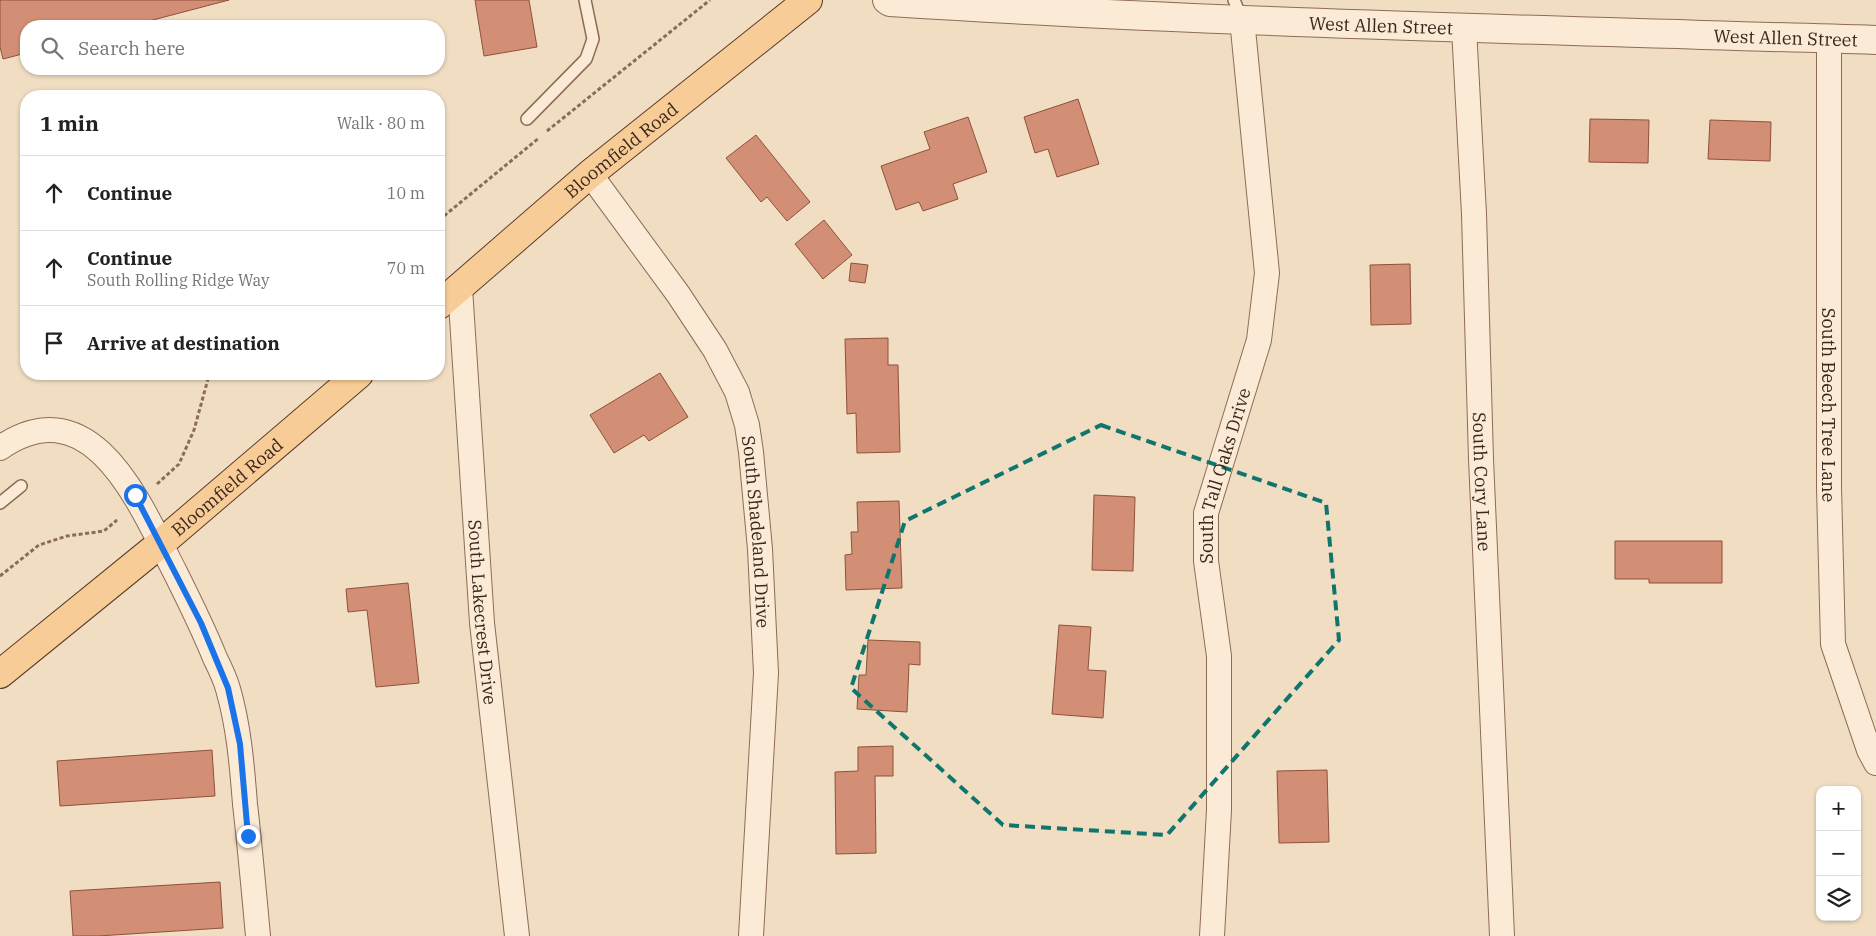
<!DOCTYPE html>
<meta charset="utf-8">
<style>
body{margin:0;font-family:"IBM Plex Serif",serif;background:#f6f6f6;color:#222}
.controls{position:absolute;right:15px;bottom:15px;display:grid;overflow:hidden;border-radius:10px;box-shadow:0 1px 4px #0004}
.controls button{width:45px;height:45px;display:grid;place-items:center;padding:0;border:0;border-bottom:1px solid #e0e0e0;background:#fff;color:#222;font:25px sans-serif}
.stop{position:absolute;width:15px;height:15px;margin:-11px;border:4px solid #1a73e8;border-radius:50%;background:#fff}
.stop.end{background:#1a73e8;border-color:#fff;box-shadow:0 1px 5px #0008}
.list{margin:0;padding:0;list-style:none}
h2{display:flex;justify-content:space-between;align-items:center;height:65px;margin:0;padding:0 20px;font-size:21px}
h2 small{font-size:16px;font-weight:400;color:#767676}
.list li{display:grid;grid-template-columns:32px 1fr auto;gap:15px;align-items:center;box-sizing:border-box;height:75px;padding:0 20px;border-top:1px solid #e0e0e0}
.list b{display:block;font-size:19px;white-space:nowrap}
.list p{margin:0;font-size:16px;white-space:nowrap;color:#767676}
.list em{font-size:16px;font-style:normal;color:#767676}
.icon{flex:none;width:28px;height:28px;fill:none;stroke:currentColor;stroke-width:2;stroke-linecap:round;stroke-linejoin:round}
.map{position:relative;flex:none;width:1876px;height:936px;overflow:hidden}
.search{position:absolute;background:#fff;box-shadow:0 1px 4px #0004;left:20px;top:20px;width:425px;height:55px;display:flex;align-items:center;gap:12px;box-sizing:border-box;padding:0 18px;border-radius:20px;color:#767676;font-size:19px}
.panel{position:absolute;background:#fff;box-shadow:0 1px 4px #0004;left:20px;top:90px;width:425px;height:290px;border-radius:20px}
.map>svg:first-child{display:block}
.building{fill:#d28f75;stroke:#8e513b}
.lines{fill:none;stroke-linecap:round;stroke-linejoin:round}
.service-casing{stroke:#8c6c57;stroke-width:14}
.minor-casing{stroke:#8c6c57;stroke-width:26}
.tertiary-casing{stroke:#8c6c57;stroke-width:30}
.primary-casing{stroke:#5a3b2c;stroke-width:30}
.path{stroke:#8c6c57;stroke-width:3;stroke-dasharray:4 2.5;stroke-linecap:butt}
.service{stroke:#fbebd6;stroke-width:11}
.minor{stroke:#fbebd6;stroke-width:24}
.tertiary{stroke:#fbebd6;stroke-width:28}
.primary{stroke:#f7cc97;stroke-width:28}
.route{stroke:#1a73e8;stroke-width:6}
.marked{fill:none;stroke:#0f766e;stroke-width:4;stroke-dasharray:10 6;stroke-linejoin:round}
.labels{text-anchor:middle;dominant-baseline:central;stroke-width:4;stroke-linejoin:round;paint-order:stroke}
.street-label{font-size:18px;fill:#3b271d;stroke:#f8e8d2}
</style>
<div class="map">
<svg width="1876" height="936" viewBox="0 0 1876 936">
<rect width="100%" height="100%" fill="#f1ddc2"/>
<g class="building">
<polygon points="0,0 229,0 130,26 26,26 26,53 3,59 0,47"/>
<polygon points="475,0 529,0 537,47 484,56"/>
<polygon points="1078,99 1099,164 1057,177 1048,149 1035,153 1024,117"/>
<polygon points="968,117 987,172 953,184 958,199 923,211 919,202 896,210 881,166 930,149 924,132"/>
<polygon points="1590,119 1649,120 1648,163 1589,162"/>
<polygon points="1710,120 1771,122 1770,161 1708,159"/>
<polygon points="756,135 810,202 787,221 767,197 761,202 726,158"/>
<polygon points="824,220 852,255 823,279 795,244"/>
<polygon points="851,263 868,265 865,283 849,281"/>
<polygon points="1410,264 1411,324 1371,325 1370,265"/>
<polygon points="888,338 888,365 898,365 900,452 857,453 856,413 847,414 845,339"/>
<polygon points="660,373 688,417 649,441 644,435 614,453 590,415"/>
<polygon points="1094,495 1135,497 1133,571 1092,570"/>
<polygon points="899,501 902,588 846,590 845,555 852,554 851,532 858,532 857,502"/>
<polygon points="1615,541 1722,541 1722,583 1649,583 1649,579 1615,579"/>
<polygon points="408,583 419,683 376,687 367,610 348,612 346,589"/>
<polygon points="1059,625 1091,627 1088,670 1106,671 1103,718 1052,714"/>
<polygon points="868,640 920,642 920,665 909,664 907,712 857,709 859,675 866,675"/>
<polygon points="893,746 893,776 875,776 876,853 836,854 835,772 858,771 858,747"/>
<polygon points="212,750 215,796 60,806 57,761"/>
<polygon points="1327,770 1329,842 1279,843 1277,771"/>
<polygon points="220,882 223,928 98,936 73,936 70,891"/>
</g>
<g class="lines">
<defs>
<g id="service">
<polyline points="1234,0 1242,19"/>
<polyline points="527,119 586,59 593,39 585,0"/>
<polyline points="0,503 21,486"/>
</g>
<g id="minor">
<path id="s1" d="M1464 28 1474 214 1481 459 1502 936"/>
<path id="s2" d="M1829 39V487L1833 644 1869 750 1876 763"/>
<path id="s3" d="M590 174 678 294 715 350 737 392 747 425 751 452 760 549 766 673 751 936"/>
<path id="s4" d="M460 288 482 623 517 936"/>
<path d="M0 448C93 384 141 507 175 572 189 600 203 628 215 658 220 668 225 678 228 689 239 727 242 766 245 804 250 848 254 892 258 936"/>
<path id="s5" d="M1212 936 1219 810V656L1206 561V513L1259 340 1267 273 1242 19"/>
</g>
<g id="tertiary">
<path id="s6" d="M887 0 890 2C1218 23 1547 30 1876 40"/>
</g>
<g id="primary">
<path id="s7" d="M439 305 590 174 808 0"/>
<path id="s8" d="M0 674 160 544 359 374"/>
</g>
</defs>
<use href="#service" class="service-casing"/>
<use href="#minor" class="minor-casing"/>
<use href="#tertiary" class="tertiary-casing"/>
<use href="#primary" class="primary-casing"/>
<g class="path">
<polyline points="547,131 710,0"/>
<polyline points="439,220 539,138"/>
<polyline points="157,484 179,464 194,430 208,379 213,374"/>
<polyline points="0,576 39,545 67,536 104,531 117,520"/>
</g>
<use href="#service" class="service"/>
<use href="#minor" class="minor"/>
<use href="#tertiary" class="tertiary"/>
<use href="#primary" class="primary"/>
</g>
<g class="lines">
<polyline class="route" points="135,495 201,623 228,688 240,744 248,836"/>
</g>
<path class="marked" d="M1101 425 1326 503 1339 640 1167 835 1003 825 851 688 905 521Z"/>
<g class="labels">
<g class="street-label">
<text stroke="none"><textPath href="#s6" startOffset="495">West Allen Street</textPath></text>
<text stroke="none"><textPath href="#s6" startOffset="900">West Allen Street</textPath></text>
<text stroke="none"><textPath href="#s7" startOffset="239">Bloomfield Road</textPath></text>
<text stroke="none"><textPath href="#s2" startOffset="366">South Beech Tree Lane</textPath></text>
<text stroke="none"><textPath href="#s5" startOffset="464">South Tall Oaks Drive</textPath></text>
<text stroke="none"><textPath href="#s1" startOffset="454">South Cory Lane</textPath></text>
<text stroke="none"><textPath href="#s8" startOffset="294">Bloomfield Road</textPath></text>
<text stroke="none"><textPath href="#s3" startOffset="405">South Shadeland Drive</textPath></text>
<text stroke="none"><textPath href="#s4" startOffset="325">South Lakecrest Drive</textPath></text>
</g>
</g>
</svg>
<div class="controls">
<button>+</button>
<button>−</button>
<button><svg class="icon" aria-label="layers" viewBox="0 0 24 24"><path d="M12 4l9 5-9 5-9-5zM3 14l9 5 9-5"/></svg></button>
</div>
<div class="stop" style="left:135px;top:495px"></div>
<div class="stop end" style="left:248px;top:836px"></div>
<div class="search"><svg class="icon" aria-label="search" viewBox="0 0 24 24"><circle cx="10" cy="10" r="6"/><path d="M15 15l6 6"/></svg>Search here</div>
<section class="panel">
<h2>1 min<small>Walk · 80 m</small></h2>
<ul class="list">
<li><svg class="icon" aria-label="ahead" viewBox="0 0 24 24"><path d="M12 20V5M6 11l6-6 6 6"/></svg><div><b>Continue</b></div><em>10 m</em></li>
<li><svg class="icon" aria-label="ahead" viewBox="0 0 24 24"><path d="M12 20V5M6 11l6-6 6 6"/></svg><div><b>Continue</b><p>South Rolling Ridge Way</p></div><em>70 m</em></li>
<li><svg class="icon" aria-label="arrive" viewBox="0 0 24 24"><path d="M6 21V4h12l-3 4 3 4H6"/></svg><div><b>Arrive at destination</b></div></li>
</ul>
</section>
</div>
